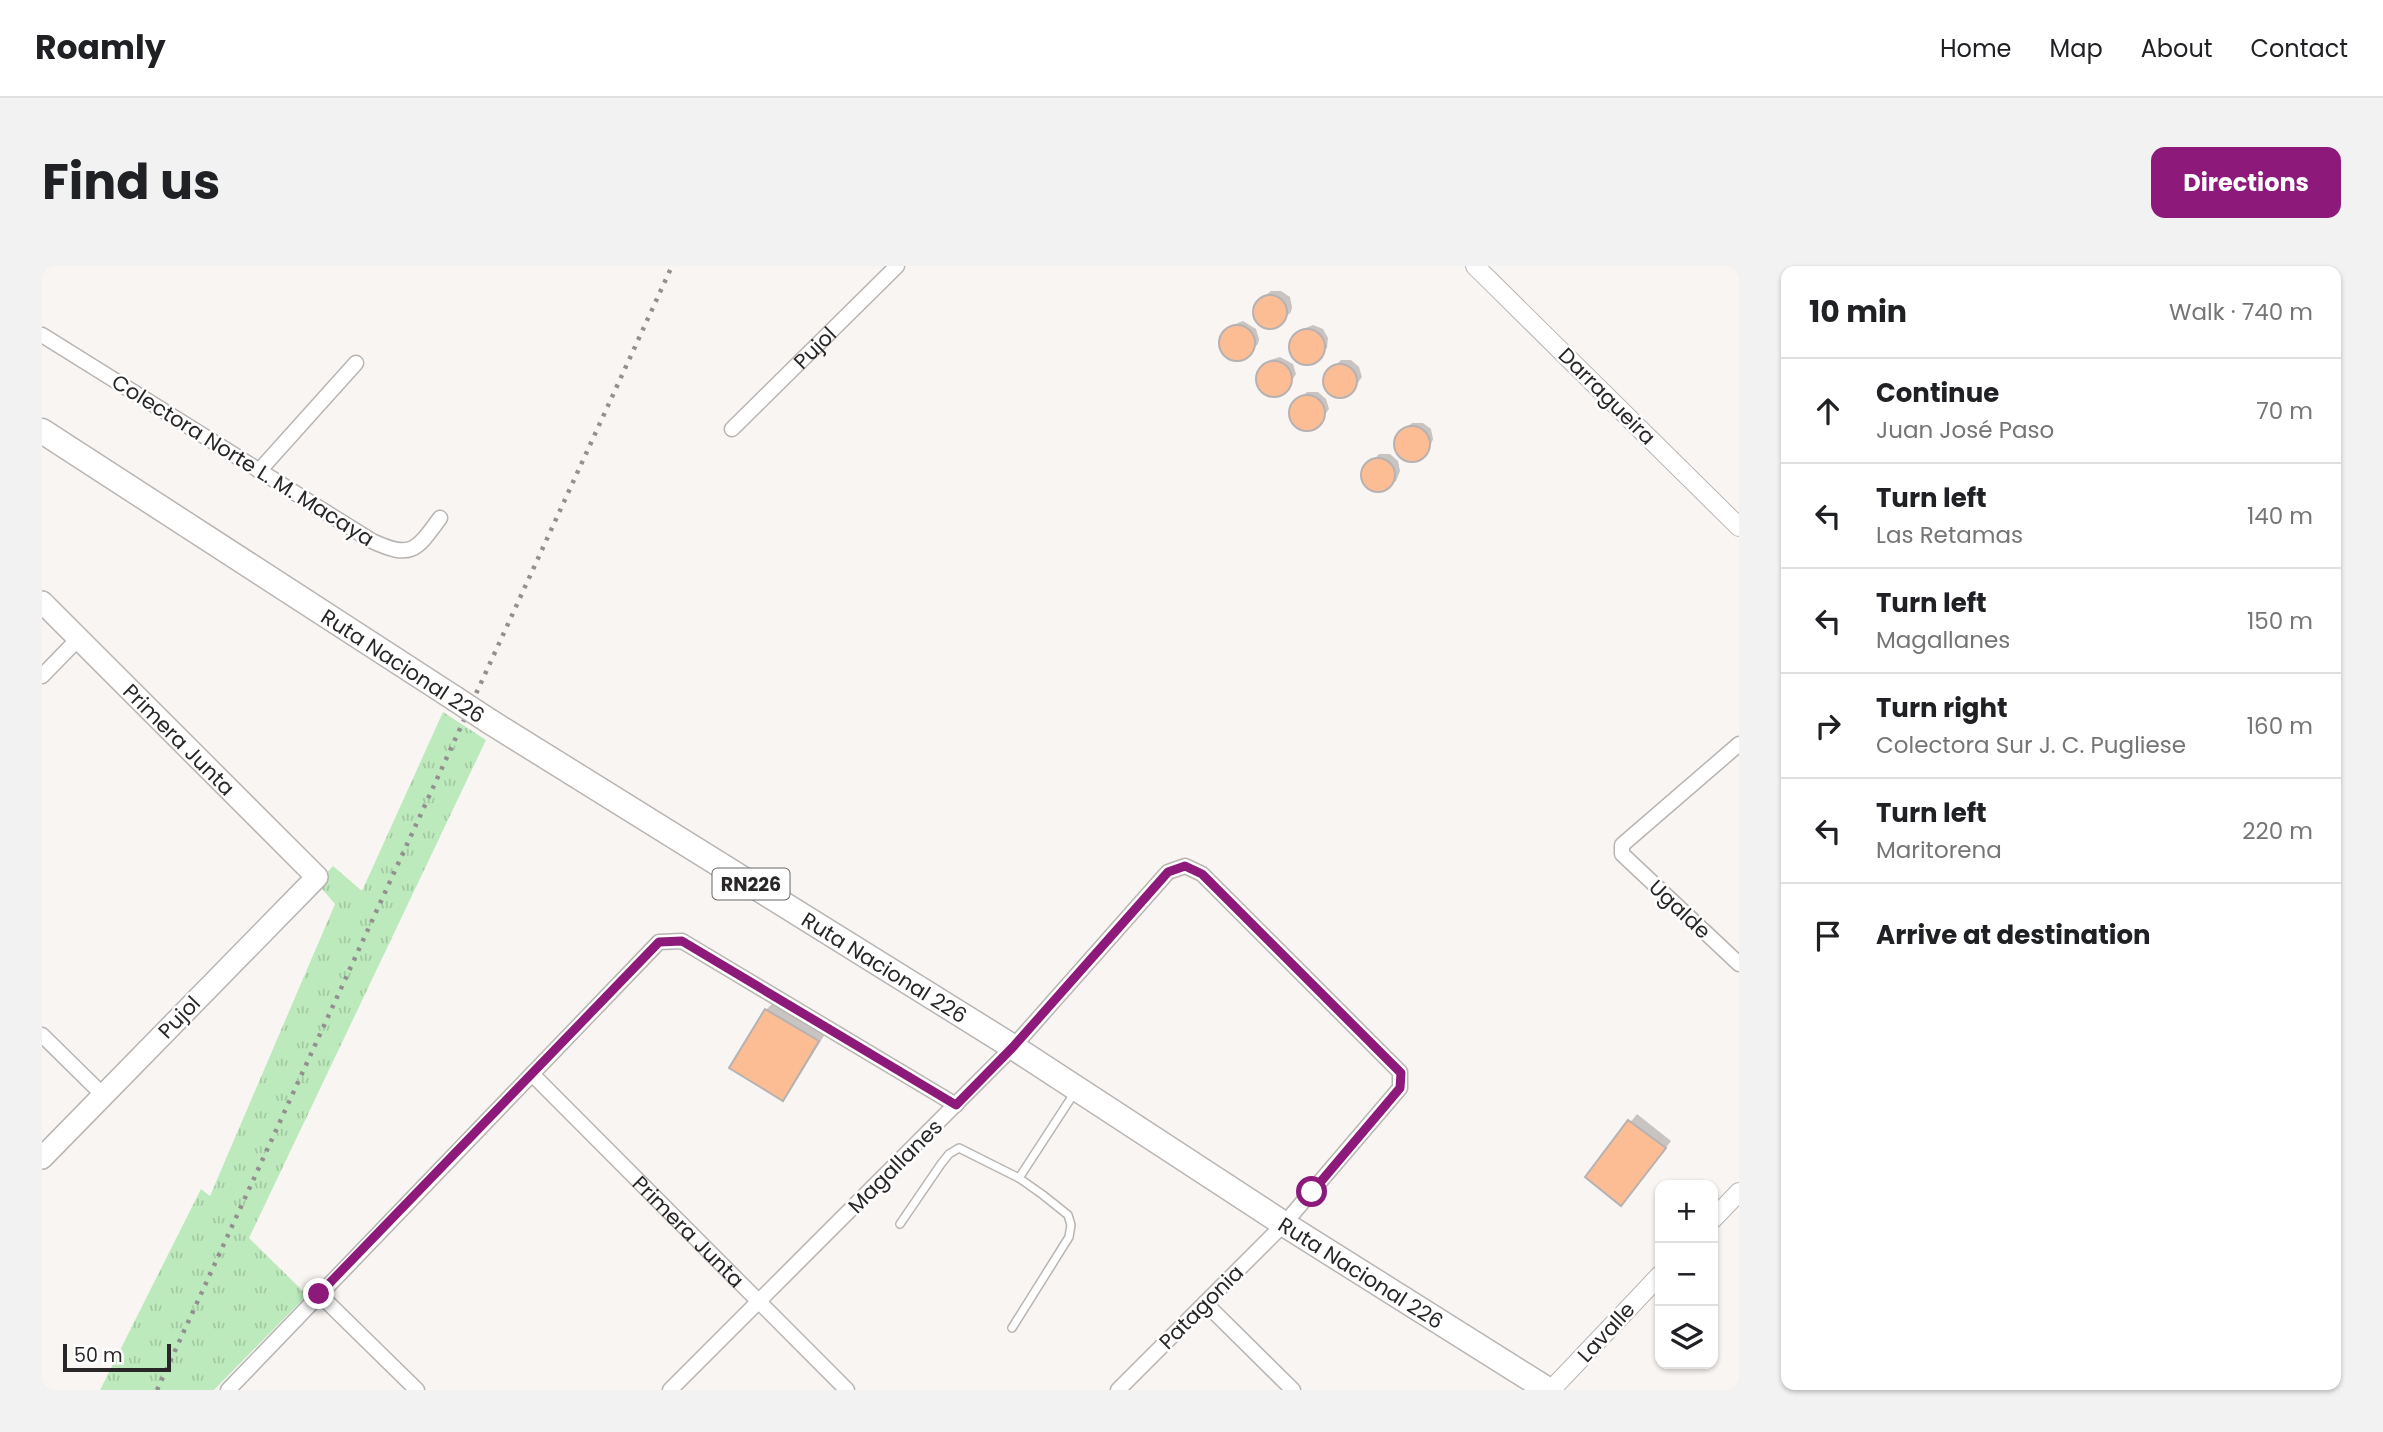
<!DOCTYPE html>
<meta charset="utf-8">
<style>
body{margin:0;font-family:Poppins,sans-serif;background:#f2f2f2;color:#202124}
.controls{position:absolute;right:21px;bottom:21px;display:grid;overflow:hidden;border-radius:14px;box-shadow:0 2px 5px #0004}
.controls button{width:63px;height:63px;display:grid;place-items:center;padding:0;border:0;border-bottom:2px solid #e0e0e0;background:#fff;color:#202124;font:35px sans-serif}
.scale{position:absolute;left:21px;bottom:18px;width:108px;box-sizing:border-box;padding-left:7px;border:4px solid #282626;border-top:0;font-size:19px;line-height:24px;white-space:nowrap;color:#282626;-webkit-text-stroke:5px #fff;paint-order:stroke}
.stop{position:absolute;width:21px;height:21px;margin:-16px;border:5px solid #8d1a7b;border-radius:50%;background:#fff}
.stop.end{background:#8d1a7b;border-color:#fff;box-shadow:0 2px 7px #0008}
.list{margin:0;padding:0;list-style:none}
h2{display:flex;justify-content:space-between;align-items:center;height:91px;margin:0;padding:0 28px;font-size:30px}
h2 small{font-size:23px;font-weight:400;color:#757577}
.list li{display:grid;grid-template-columns:46px 1fr auto;gap:21px;align-items:center;box-sizing:border-box;height:105px;padding:0 28px;border-top:2px solid #e0e0e0}
.list b{display:block;font-size:26px;white-space:nowrap}
.list p{margin:0;font-size:23px;white-space:nowrap;color:#757577}
.list em{font-size:23px;font-style:normal;color:#757577}
.icon{flex:none;width:38px;height:38px;fill:none;stroke:currentColor;stroke-width:2;stroke-linecap:round;stroke-linejoin:round}
.map{position:relative;flex:none;width:1697px;height:1124px;overflow:hidden;border-radius:14px}
header{display:flex;align-items:center;gap:42px;box-sizing:border-box;height:98px;padding:0 35px;background:#fff;border-bottom:2px solid #e0e0e0}
header strong{font-size:33px}
nav{display:flex;gap:38px;margin-inline-start:auto;font-size:24px}
.intro{display:flex;align-items:center;justify-content:space-between;box-sizing:border-box;height:168px;padding:0 42px}
h1{margin:0;font-size:49px}
.button{padding:18px 32px;border-radius:14px;background:#8d1a7b;color:#fff;font-size:24px;font-weight:700}
main{display:flex;gap:42px;padding:0 42px}
aside{flex:1;background:#fff;border-radius:14px;box-shadow:0 2px 5px #0004}
.map>svg:first-child{display:block}
.grass{fill:url(#grass-tufts)}
.shadow{fill:#0003}
.building{fill:#fcbd95;stroke:#b6b2b1;stroke-width:2}
.lines{fill:none;stroke-linecap:round;stroke-linejoin:round}
.service-casing{stroke:#b8b5b3;stroke-width:10}
.minor-casing{stroke:#b8b5b3;stroke-width:17}
.tertiary-casing{stroke:#b8b5b3;stroke-width:20}
.secondary-casing{stroke:#b8b5b3;stroke-width:24}
.trunk-casing{stroke:#b8b5b3;stroke-width:27}
.service{stroke:#fff;stroke-width:7}
.minor{stroke:#fff;stroke-width:14}
.tertiary{stroke:#fff;stroke-width:18}
.secondary{stroke:#fff;stroke-width:21}
.trunk{stroke:#fff;stroke-width:24}
.rail{stroke:#928f8e;stroke-width:4.5;stroke-dasharray:3.5 7;stroke-linecap:butt}
.trunk-bridge-casing{stroke:#b8b5b3;stroke-width:27;stroke-linecap:butt}
.trunk-bridge{stroke:#fff;stroke-width:24}
.route{stroke:#8d1a7b;stroke-width:9}
.labels{text-anchor:middle;dominant-baseline:central;stroke-width:5;stroke-linejoin:round;paint-order:stroke}
.shield{fill:#fff;stroke:#686767;stroke-width:2}
.shield-label{font-size:19px;font-weight:bold;fill:#282626}
.street-label{font-size:21px;fill:#282626;stroke:#fff}
</style>
<header>
<strong>Roamly</strong>
<nav><a>Home</a><a>Map</a><a>About</a><a>Contact</a></nav>
</header>
<div class="intro"><h1>Find us</h1><a class="button">Directions</a></div>
<main>
<div class="map">
<svg width="1697" height="1124" viewBox="0 0 1697 1124">
<defs>
<pattern id="grass-tufts" width="24" height="20" patternUnits="userSpaceOnUse" patternTransform="scale(1.75)"><rect width="24" height="20" fill="#bdeabd"/><path d="M3 7l-1-3M5 7V3M7 7l1-3M15 17l-1-3M17 17v-4M19 17l1-3" fill="none" stroke="#a2c9a2"/></pattern>
</defs>
<rect width="100%" height="100%" fill="#f9f5f3"/>
<polygon class="grass" points="401,446 444,474 207,972 265,1029 172,1124 58,1124 159,923 168,930 293,638 275,617 291,600 320,625"/>
<g class="shadow">
<polygon points="1229,25 1239,25 1248,31 1250,41 1249,46 1235,60 1225,61 1214,52 1213,42 1219,33"/>
<polygon points="1201,55 1214,63 1217,73 1216,78 1202,92 1192,93 1180,84 1180,73 1191,59"/>
<polygon points="1271,59 1281,63 1286,72 1285,82 1272,95 1262,97 1251,87 1250,77 1261,63"/>
<polygon points="1238,91 1251,98 1254,108 1244,124 1229,128 1217,119 1217,109 1228,94"/>
<polygon points="1299,94 1309,94 1317,101 1320,111 1309,126 1295,131 1283,121 1282,111"/>
<polygon points="1265,126 1276,126 1284,133 1287,143 1276,158 1262,162 1250,153 1251,138"/>
<polygon points="1370,157 1381,157 1389,163 1391,173 1387,183 1372,193 1362,192 1355,184 1356,169"/>
<polygon points="1337,188 1348,188 1356,195 1358,205 1354,215 1338,225 1325,220 1321,205"/>
<polygon points="731,737 783,768 748,825 741,832 724,744"/>
<polygon points="1595,848 1629,875 1586,931 1545,911"/>
</g>
<g class="building">
<circle cx="1228" cy="46" r="17"/>
<circle cx="1195" cy="77" r="18"/>
<circle cx="1265" cy="81" r="18"/>
<circle cx="1232" cy="113" r="18"/>
<circle cx="1298" cy="115" r="17"/>
<circle cx="1265" cy="147" r="18"/>
<circle cx="1370" cy="178" r="18"/>
<circle cx="1336" cy="209" r="17"/>
<polygon points="723,743 777,775 741,835 687,802"/>
<polygon points="1586,854 1624,882 1579,940 1543,911"/>
</g>
<g class="lines">
<defs>
<g id="service">
<polyline points="977,912 1033,826"/>
<polyline points="858,958 899,898 907,888 917,882 977,912 1001,929 1026,949 1029,959 1027,971 970,1062"/>
</g>
<g id="minor">
<path d="M0 69 330 275C369 293 374 285 398 252"/>
<path id="s1" d="M690 163 855 0"/>
<polyline points="217,205 314,97"/>
<polyline points="0,410 37,372"/>
<polyline points="1697,478 1580,579 1580,588 1697,698"/>
<polyline points="0,769 61,829"/>
<path id="s2" d="M490 808 805 1124"/>
<polyline points="277,1028 375,1124"/>
<polyline points="1163,1037 1251,1124"/>
<polyline points="186,1124 617,676 640,675 914,839"/>
<polyline points="628,1124 971,781 1126,606 1143,600 1160,608 1358,806 1358,822 1242,958 1076,1124"/>
</g>
<g id="tertiary">
<polyline points="1433,0 1697,261"/>
<polyline points="1671,953 1697,926"/>
<polyline points="1509,1124 1618,1009"/>
</g>
<g id="secondary">
<path id="s3" d="M0 336 275 611 0 892"/>
</g>
<g id="trunk">
<polyline points="0,165 412,432"/>
<path id="s4" d="M447 455 971 781 1242 958 1506 1124"/>
</g>
</defs>
<use href="#service" class="service-casing"/>
<use href="#minor" class="minor-casing"/>
<use href="#tertiary" class="tertiary-casing"/>
<use href="#secondary" class="secondary-casing"/>
<use href="#trunk" class="trunk-casing"/>
<use href="#service" class="service"/>
<use href="#minor" class="minor"/>
<use href="#tertiary" class="tertiary"/>
<use href="#secondary" class="secondary"/>
<use href="#trunk" class="trunk"/>
<polyline class="rail" points="115,1124 630,0"/>
<defs>
<polyline id="trunk-bridge" points="412,432 447,455"/>
</defs>
<use href="#trunk-bridge" class="trunk-bridge-casing"/>
<use href="#trunk-bridge" class="trunk-bridge"/>
</g>
<g class="lines">
<polyline class="route" points="277,1028 617,676 640,675 914,839 971,781 1126,606 1143,600 1160,608 1359,807 1358,822 1270,926"/>
</g>
<g class="labels">
<rect class="shield" x="670.5" y="602.5" width="77" height="31" rx="5"/>
<g class="shield-label">
<text x="709" y="618">RN226</text>
</g>
<g class="street-label">
<text stroke="none"><textPath href="#s1" startOffset="116">Pujol</textPath></text>
<text transform="translate(1565 130) rotate(45)">Darragueira</text>
<text transform="translate(201 194) rotate(32)">Colectora Norte L. M. Macaya</text>
<text transform="translate(361 400) rotate(33)">Ruta Nacional 226</text>
<text stroke="none"><textPath href="#s3" startOffset="194">Primera Junta</textPath></text>
<text transform="translate(1638 643) rotate(43)">Ugalde</text>
<text stroke="none"><textPath href="#s4" startOffset="466">Ruta Nacional 226</textPath></text>
<text transform="translate(137 751) rotate(-46)">Pujol</text>
<text transform="translate(853 900) rotate(-45)">Magallanes</text>
<text stroke="none"><textPath href="#s2" startOffset="222">Primera Junta</textPath></text>
<text stroke="none"><textPath href="#s4" startOffset="1032">Ruta Nacional 226</textPath></text>
<text transform="translate(1159 1041) rotate(-45)">Patagonia</text>
<text transform="translate(1564 1066) rotate(-47)">Lavalle</text>
</g>
</g>
</svg>
<div class="controls">
<button>+</button>
<button>−</button>
<button><svg class="icon" aria-label="layers" viewBox="0 0 24 24"><path d="M12 4l9 5-9 5-9-5zM3 14l9 5 9-5"/></svg></button>
</div>
<div class="scale">50 m</div>
<div class="stop" style="left:1270px;top:926px"></div>
<div class="stop end" style="left:277px;top:1028px"></div>
</div>
<aside>
<h2>10 min<small>Walk · 740 m</small></h2>
<ul class="list">
<li><svg class="icon" aria-label="ahead" viewBox="0 0 24 24"><path d="M12 20V5M6 11l6-6 6 6"/></svg><div><b>Continue</b><p>Juan José Paso</p></div><em>70 m</em></li>
<li><svg class="icon" aria-label="left" viewBox="0 0 24 24"><path d="M17 20v-9H6M10 6l-5 5 5 5"/></svg><div><b>Turn left</b><p>Las Retamas</p></div><em>140 m</em></li>
<li><svg class="icon" aria-label="left" viewBox="0 0 24 24"><path d="M17 20v-9H6M10 6l-5 5 5 5"/></svg><div><b>Turn left</b><p>Magallanes</p></div><em>150 m</em></li>
<li><svg class="icon" aria-label="right" viewBox="0 0 24 24"><path d="M7 20v-9h11M14 6l5 5-5 5"/></svg><div><b>Turn right</b><p>Colectora Sur J. C. Pugliese</p></div><em>160 m</em></li>
<li><svg class="icon" aria-label="left" viewBox="0 0 24 24"><path d="M17 20v-9H6M10 6l-5 5 5 5"/></svg><div><b>Turn left</b><p>Maritorena</p></div><em>220 m</em></li>
<li><svg class="icon" aria-label="arrive" viewBox="0 0 24 24"><path d="M6 21V4h12l-3 4 3 4H6"/></svg><div><b>Arrive at destination</b></div></li>
</ul>
</aside>
</main>
